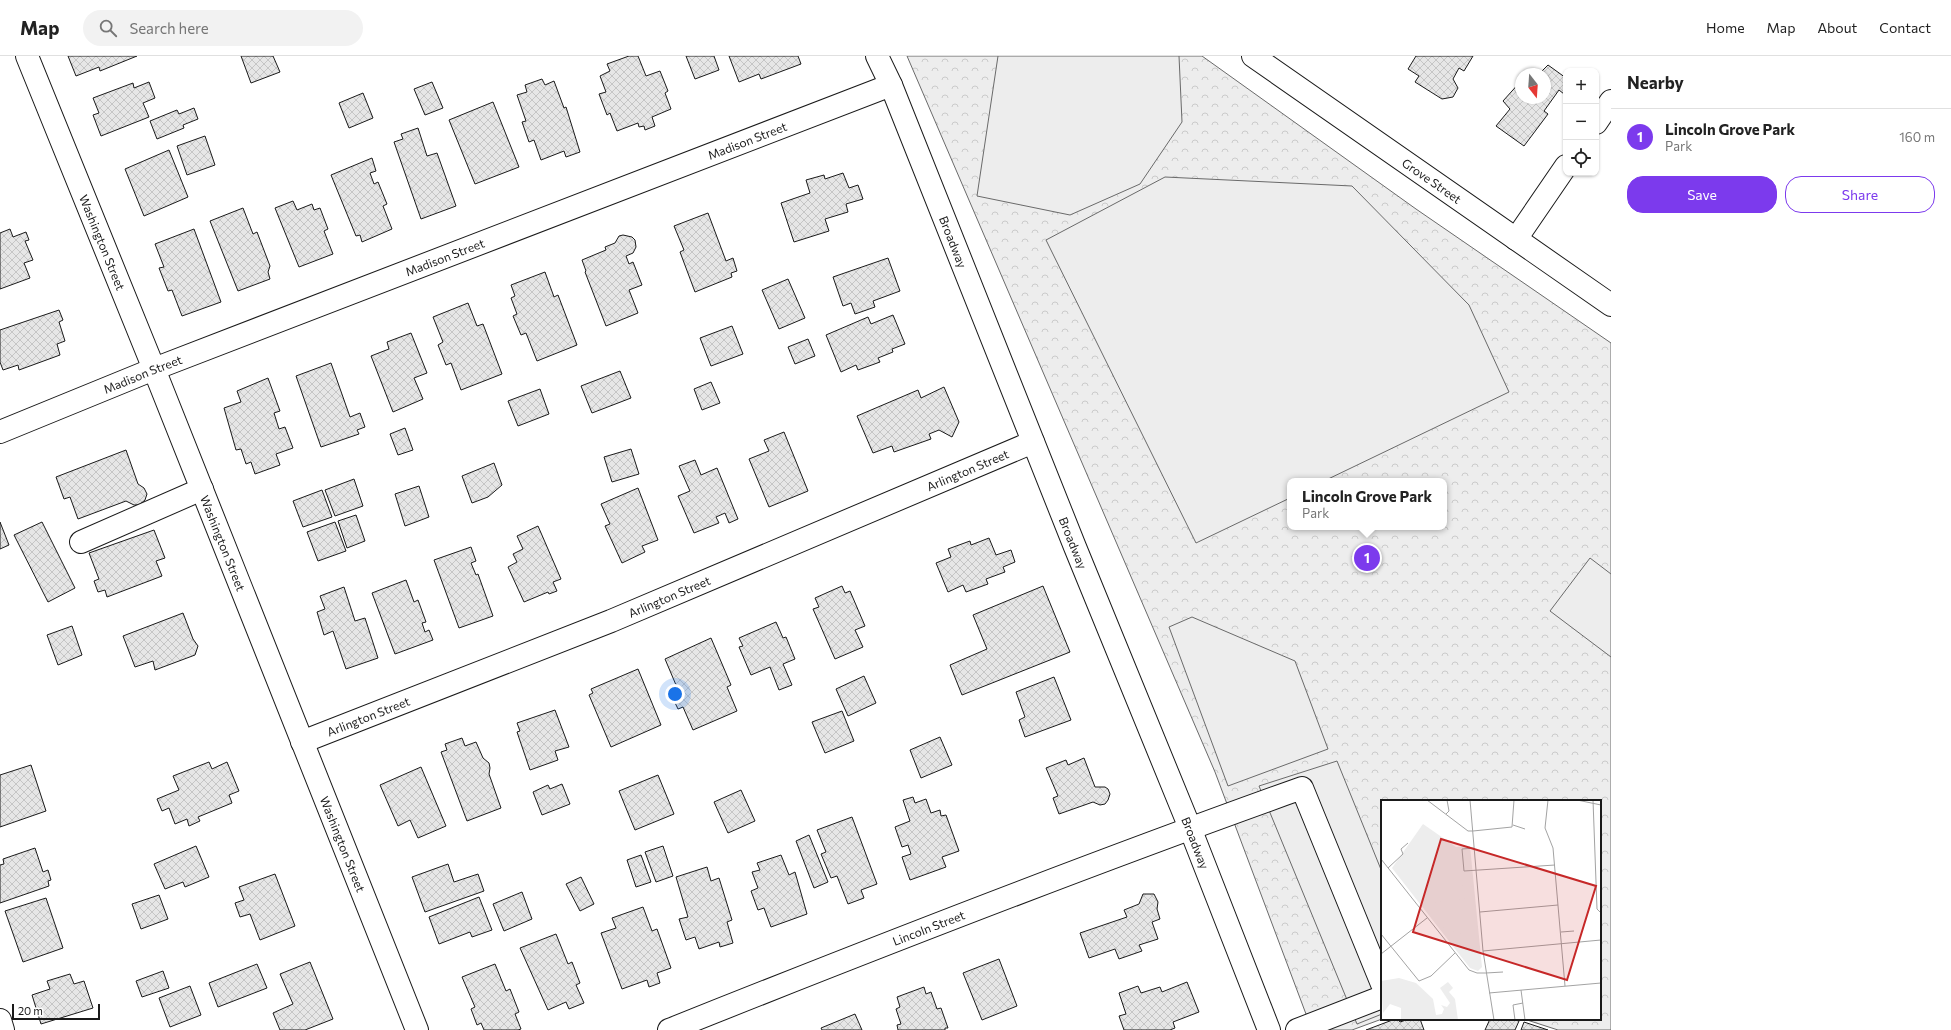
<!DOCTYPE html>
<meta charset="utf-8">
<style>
body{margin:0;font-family:Commissioner,sans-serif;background:#f2f2f2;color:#222}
.controls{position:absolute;right:12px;top:12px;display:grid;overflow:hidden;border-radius:8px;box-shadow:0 1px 3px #0004}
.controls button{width:36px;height:36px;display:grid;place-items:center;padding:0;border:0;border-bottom:1px solid #e0e0e0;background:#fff;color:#222;font:20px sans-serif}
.compass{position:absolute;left:1515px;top:12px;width:36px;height:36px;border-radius:50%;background:#fff;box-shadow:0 1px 3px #0004;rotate:163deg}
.scale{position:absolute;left:12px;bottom:10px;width:88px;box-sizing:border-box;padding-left:4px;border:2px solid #1a1a1a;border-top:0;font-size:11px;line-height:14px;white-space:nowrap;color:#1a1a1a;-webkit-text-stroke:3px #fff;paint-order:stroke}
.you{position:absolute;left:675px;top:638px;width:14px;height:14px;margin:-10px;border:3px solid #fff;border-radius:50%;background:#1a73e8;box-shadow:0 0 0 6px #1a73e833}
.badge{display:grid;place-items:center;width:26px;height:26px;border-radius:50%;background:#7c3aed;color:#fff;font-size:13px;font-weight:700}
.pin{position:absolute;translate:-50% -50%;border:2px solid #fff;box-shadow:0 1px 4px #0006}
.popup{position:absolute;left:1287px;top:422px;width:160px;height:52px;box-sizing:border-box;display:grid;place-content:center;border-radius:8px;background:#fff;filter:drop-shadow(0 1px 3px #0005);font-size:13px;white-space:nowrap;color:#767676}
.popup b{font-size:15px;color:#222}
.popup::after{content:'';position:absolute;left:50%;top:100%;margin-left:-8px;border:8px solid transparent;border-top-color:#fff}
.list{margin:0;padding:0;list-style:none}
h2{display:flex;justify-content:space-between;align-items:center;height:52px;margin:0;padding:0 16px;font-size:17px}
h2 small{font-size:13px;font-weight:400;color:#767676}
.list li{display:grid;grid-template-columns:26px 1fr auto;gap:12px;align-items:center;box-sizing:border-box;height:56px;padding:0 16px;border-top:1px solid #e0e0e0}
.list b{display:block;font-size:15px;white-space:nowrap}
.list p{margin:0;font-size:13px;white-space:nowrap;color:#767676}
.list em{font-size:13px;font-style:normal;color:#767676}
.actions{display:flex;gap:8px;padding:12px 16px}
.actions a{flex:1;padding:9px 0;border:1px solid #7c3aed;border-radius:16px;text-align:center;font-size:14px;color:#7c3aed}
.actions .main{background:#7c3aed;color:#fff}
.icon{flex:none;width:22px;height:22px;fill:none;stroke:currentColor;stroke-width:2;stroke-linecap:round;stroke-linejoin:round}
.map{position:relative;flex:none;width:1611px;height:974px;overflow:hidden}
header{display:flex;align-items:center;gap:24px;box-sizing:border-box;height:56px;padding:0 20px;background:#fff;border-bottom:1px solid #e0e0e0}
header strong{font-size:19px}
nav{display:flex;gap:22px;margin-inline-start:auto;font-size:14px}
.search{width:280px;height:36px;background:#f2f2f2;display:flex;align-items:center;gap:10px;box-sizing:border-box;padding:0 14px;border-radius:22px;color:#767676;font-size:15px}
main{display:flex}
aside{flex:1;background:#fff}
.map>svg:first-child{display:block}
.park{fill:url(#park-crowns);stroke:#6a6a6a;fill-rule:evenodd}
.built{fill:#ededed;stroke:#6a6a6a}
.building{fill:url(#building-cross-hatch);stroke:#1a1a1a}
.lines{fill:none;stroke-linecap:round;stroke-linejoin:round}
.minor-casing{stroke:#1a1a1a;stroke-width:24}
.major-casing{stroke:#1a1a1a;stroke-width:24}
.minor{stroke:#fff;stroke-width:22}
.major{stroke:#fff;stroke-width:22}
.labels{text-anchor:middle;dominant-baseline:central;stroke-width:3;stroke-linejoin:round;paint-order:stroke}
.street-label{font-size:12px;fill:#1a1a1a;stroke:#fff}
.inset-road{fill:none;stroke:#a3a3a3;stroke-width:1}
.view{fill:#c62828;fill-opacity:0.15;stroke:#c62828;stroke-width:2}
.inset-edge{fill:none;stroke:#1a1a1a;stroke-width:2}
</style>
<header>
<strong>Map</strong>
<div class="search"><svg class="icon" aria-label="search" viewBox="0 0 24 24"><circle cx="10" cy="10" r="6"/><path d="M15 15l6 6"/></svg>Search here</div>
<nav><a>Home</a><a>Map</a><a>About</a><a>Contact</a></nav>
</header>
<main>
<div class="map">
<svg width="1611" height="974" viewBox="0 0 1611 974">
<defs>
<pattern id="park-crowns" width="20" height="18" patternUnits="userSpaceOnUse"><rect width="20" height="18" fill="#ededed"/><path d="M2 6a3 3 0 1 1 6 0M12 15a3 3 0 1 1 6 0" fill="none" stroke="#cbcbcb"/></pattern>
<pattern id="building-cross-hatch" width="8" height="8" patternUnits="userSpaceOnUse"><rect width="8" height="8" fill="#e6e6e6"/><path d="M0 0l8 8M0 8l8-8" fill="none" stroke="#c5c5c5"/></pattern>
</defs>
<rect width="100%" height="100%" fill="#fff"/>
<path class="park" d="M907 0H1202L1416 153 1611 287V974H1558L1524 963H1600V745H1382V963L1352 974H1312L1215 716ZM1290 425H1444V471H1290Z"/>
<g class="built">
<polygon points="998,0 1179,0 1182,66 1140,128 1070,159 977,140"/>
<polygon points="1165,121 1352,130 1469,249 1509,336 1324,425 1290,425 1290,442 1196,487 1046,184"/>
<polygon points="1590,502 1611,518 1611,601 1550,555"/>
<polygon points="1192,561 1295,605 1328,693 1228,730 1169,571"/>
<polygon points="1337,705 1382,816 1382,958 1357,968 1259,730"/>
</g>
<g class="building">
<polygon points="68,0 137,0 100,15 99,11 76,20"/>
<polygon points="241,0 273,0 280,16 251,27"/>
<polygon points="629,0 638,0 646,20 660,15 668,35 665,37 671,53 652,61 655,70 645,74 644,70 639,71 638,67 617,75 610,57 607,59 599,38 606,36 600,20 610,15 607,8"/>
<polygon points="686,0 714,0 719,14 695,23"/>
<polygon points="729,0 798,0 801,8 761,23 759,18 739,26"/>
<polygon points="1416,0 1473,0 1464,15 1459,12 1453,23 1458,32 1453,41 1442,43 1415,26 1419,20 1408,13"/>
<polygon points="1548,9 1566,22 1566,36 1564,38 1559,34 1544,55 1548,58 1524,90 1496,70 1510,53 1503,45 1521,25 1521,42 1545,42 1545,18 1539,18"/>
<polygon points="542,23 545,29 554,25 564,52 566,51 580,96 566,101 564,95 541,104 534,84 529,86 522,66 526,65 517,39 527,36 525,29"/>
<polygon points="149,26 155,42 143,47 149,61 101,80 93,59 99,57 93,42 133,27 134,32"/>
<polygon points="432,26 443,52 425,59 414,33"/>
<polygon points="363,37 373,62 349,72 339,47"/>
<polygon points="493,46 519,111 475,128 449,64"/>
<polygon points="194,52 198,63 183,69 184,72 157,83 150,65 177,54 179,58"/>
<polygon points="418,72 427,100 437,97 456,150 421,163 394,86 403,83 401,78"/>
<polygon points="205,80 215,109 187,119 177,90"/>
<polygon points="169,94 188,141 144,160 125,113"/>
<polygon points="372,102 376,115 370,117 374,128 378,126 387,148 383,150 392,173 362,186 360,179 356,180 331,119"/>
<polygon points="843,117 849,132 858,129 863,143 846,148 848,156 825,163 829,175 794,186 781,147 810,137 806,124 824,119 825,123"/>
<polygon points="293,145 297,154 312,148 314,154 320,152 328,173 324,175 333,198 299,211 275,152"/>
<polygon points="243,152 253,178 257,176 270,210 268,216 270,223 238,235 210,165"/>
<polygon points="708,157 726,205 733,202 737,215 731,217 732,221 695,236 680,196 684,194 674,170"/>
<polygon points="10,173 13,181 26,176 29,184 25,185 33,204 24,207 30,222 0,233 0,177"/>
<polygon points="194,173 221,246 182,260 172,234 168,235 159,212 164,211 155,188"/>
<polygon points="623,179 632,181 635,184 636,191 633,197 626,200 629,208 633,206 642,229 629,234 638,257 606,270 585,216 586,215 582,204 606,194 605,191 615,187 619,180"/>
<polygon points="888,202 900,235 873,245 875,251 855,258 851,247 843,250 833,221"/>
<polygon points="545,216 554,241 558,239 577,289 537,305 526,277 521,279 513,260 517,258 511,242 515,240 511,229"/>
<polygon points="788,223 805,262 779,273 762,234"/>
<polygon points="468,247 477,270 483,268 502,318 461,334 451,307 446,309 438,289 443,286 433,261"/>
<polygon points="59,254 63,264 59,266 65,285 57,288 60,299 19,314 18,309 3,314 0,306 0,274"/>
<polygon points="893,259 905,288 892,293 893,296 878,302 880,306 858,314 856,309 841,316 826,279 868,261 871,268"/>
<polygon points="732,270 743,298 711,310 700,282"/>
<polygon points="411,277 427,317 414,322 423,343 393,356 371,300 389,293 387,286"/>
<polygon points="808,283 815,300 795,308 788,291"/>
<polygon points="331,307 350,361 360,357 365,371 357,374 359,378 321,391 296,320"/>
<polygon points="620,315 631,342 592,357 581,330"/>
<polygon points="268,322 280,355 274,357 279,373 285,371 293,392 276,398 280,409 255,418 251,406 246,408 241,393 236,394 224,352 241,346 237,335"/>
<polygon points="711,326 720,347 702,354 694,333"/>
<polygon points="944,331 959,366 952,381 939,374 929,378 931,383 894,396 892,390 873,397 857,360 918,334 921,342"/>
<polygon points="540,333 549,358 518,370 508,345"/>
<polygon points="405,372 413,394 398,399 390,378"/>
<polygon points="784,376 808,435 769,451 749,403 769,395 764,384"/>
<polygon points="631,393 639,418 612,426 604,401"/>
<polygon points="126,394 138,428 144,432 147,438 145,444 139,449 134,449 126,445 78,463 70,441 64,443 56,421"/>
<polygon points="695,404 701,419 717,412 738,463 729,467 725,457 716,461 719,467 694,477 678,440 690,435 679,410"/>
<polygon points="494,407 502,429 488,441 472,447 462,420"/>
<polygon points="354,423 363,450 335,460 325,434"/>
<polygon points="419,430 429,461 405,470 395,438"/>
<polygon points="638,432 658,484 642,490 645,496 622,507 605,470 610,468 601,448"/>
<polygon points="322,434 332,461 303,471 293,445"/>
<polygon points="356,459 365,485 347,492 338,465"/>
<polygon points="0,466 9,489 0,493"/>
<polygon points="42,466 75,532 48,546 14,479"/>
<polygon points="335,466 346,495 318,505 307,476"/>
<polygon points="538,470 561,523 553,526 557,535 549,538 548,536 524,546 508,511 517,506 513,498 523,493 517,480"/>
<polygon points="154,474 165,502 156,505 162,520 107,541 105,534 98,536 94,525 99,523 89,497"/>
<polygon points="989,482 996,499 1011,494 1015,506 1003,511 1005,516 986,523 988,528 966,536 963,529 948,536 936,507 951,501 948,493 970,485 971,489"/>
<polygon points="471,491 476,505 471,507 476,519 478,518 493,560 459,572 434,504"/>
<polygon points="406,524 414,546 418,544 426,566 422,567 425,576 429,574 433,584 395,598 372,537"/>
<polygon points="842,530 845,537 850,535 865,570 855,574 863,591 835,603 813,553 819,551 815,542"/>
<polygon points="1043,530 1070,596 962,639 950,609 987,593 973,559"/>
<polygon points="344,531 355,565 365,562 378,602 346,613 333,575 324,579 317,556 325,553 320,540"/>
<polygon points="183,557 193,583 198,590 195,599 155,614 153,605 135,611 123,580"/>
<polygon points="776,566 783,582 786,581 795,603 783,608 792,629 779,634 770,611 751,619 739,591 743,590 739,582"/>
<polygon points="72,570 82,599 58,609 47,579"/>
<polygon points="711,582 731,629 727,631 737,655 693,674 683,651 678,653 668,632 676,629 665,603"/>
<polygon points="638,613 661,669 611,691 589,639 593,637 591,633"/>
<polygon points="864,620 876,647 848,660 836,633"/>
<polygon points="1054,621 1071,664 1025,681 1019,664 1025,661 1016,636"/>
<polygon points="555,654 569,691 555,695 558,704 530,714 517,676 520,675 517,667"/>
<polygon points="842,655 854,685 825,697 812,666"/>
<polygon points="940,681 952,709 921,722 910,694"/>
<polygon points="462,682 465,690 476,686 483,702 489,707 490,712 489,718 501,752 467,765 441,696 447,694 445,688"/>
<polygon points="1084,702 1095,731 1105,731 1108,733 1110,738 1108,744 1105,748 1100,749 1093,746 1059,758 1053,742 1058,740 1046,712 1066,704 1068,709"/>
<polygon points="209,706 212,713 227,706 239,735 229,739 232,747 198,761 200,765 189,770 187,763 175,768 169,752 162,755 157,743 179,734 173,720"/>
<polygon points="31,709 46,755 0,771 0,719"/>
<polygon points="421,711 446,770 418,782 410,764 398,770 380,729"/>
<polygon points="658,719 674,758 635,774 619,735"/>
<polygon points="562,728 570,748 542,759 533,736 548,729 550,733"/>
<polygon points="741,734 755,765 728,777 714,746"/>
<polygon points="913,741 915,747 926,743 931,757 940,754 941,760 946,759 959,795 942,801 946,811 910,824 902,801 911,798 908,789 902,791 895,771 910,765 903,744"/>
<polygon points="852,761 877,828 861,834 864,842 848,848 837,820 831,822 821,798 826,796 817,774"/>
<polygon points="809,779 828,826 814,832 796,785"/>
<polygon points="196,790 209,821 185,831 183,826 165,833 154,808"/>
<polygon points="663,790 673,820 656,826 645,796"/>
<polygon points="35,792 43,816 48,814 51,824 48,825 49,830 0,847 0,809 4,808 3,803"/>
<polygon points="641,799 651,826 636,831 627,804"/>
<polygon points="781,799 789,819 795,816 807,858 771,871 764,852 758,854 751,835 758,832 752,816 760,814 757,807"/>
<polygon points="448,808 454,826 478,818 484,835 425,856 412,821"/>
<polygon points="707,811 711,825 719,822 732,864 727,866 733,887 720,891 719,886 699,893 695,881 686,884 679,863 688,861 676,821"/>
<polygon points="275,818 295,870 260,884 250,858 240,861 235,847 244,844 239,831"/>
<polygon points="581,821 594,848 580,855 566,828"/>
<polygon points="522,836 532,863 504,875 493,848"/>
<polygon points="1143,838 1154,838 1158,846 1157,853 1160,863 1152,866 1158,883 1139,889 1142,895 1119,903 1115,893 1089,902 1080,877 1127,861 1124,854 1139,848"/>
<polygon points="159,839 168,863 141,873 132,848"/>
<polygon points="479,841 492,874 472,881 470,876 439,888 429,861"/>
<polygon points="46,842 63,892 23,906 5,855"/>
<polygon points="643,851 652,875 657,873 671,912 657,917 660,927 649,931 647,924 622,933 601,877 616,872 612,862"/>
<polygon points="556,878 568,908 572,906 580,927 576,929 584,947 569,953 566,946 548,954 520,892"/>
<polygon points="999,903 1017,950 982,964 963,917"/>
<polygon points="310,906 333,963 305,974 280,974 273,957 293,948 280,918"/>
<polygon points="257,908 267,932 218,951 209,927"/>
<polygon points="495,908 506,935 510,933 519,956 515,958 521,973 518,974 484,974 481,967 477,969 471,953 475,951 462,921"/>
<polygon points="163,915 169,932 142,941 136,925"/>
<polygon points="70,918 74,928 84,925 93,952 41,968 32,939 50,933 47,925"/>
<polygon points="1187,926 1199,956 1173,966 1175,972 1170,974 1124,974 1119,960 1126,958 1119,937 1138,930 1141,937 1160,931 1162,936"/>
<polygon points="190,930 201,959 170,971 159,942"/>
<polygon points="924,931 926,938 931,936 937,953 941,952 948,972 945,972 945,974 898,974 897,969 901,968 896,953 900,951 897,941"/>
<polygon points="855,958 862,974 822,974 821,972"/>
<polygon points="1395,963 1398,963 1400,966 1409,963 1420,963 1424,974 1366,974"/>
<polygon points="1490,963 1514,963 1519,965 1515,974 1485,974"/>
<polygon points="1524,966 1548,974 1521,974"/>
</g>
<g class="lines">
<defs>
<g id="minor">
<path id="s1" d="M27 0 154 313 417 974"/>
<polyline points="1596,67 1611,45"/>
<polyline points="1516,183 1566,110"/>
<path id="s2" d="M0 376 154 313 891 29"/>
<polyline points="81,486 202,433"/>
<path id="s3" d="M302 686 611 565 1033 386"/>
<polyline points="0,964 3,974"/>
<path id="s4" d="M669 974C879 890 1089 808 1302 732L1382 928"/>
<polyline points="1297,974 1382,941"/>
</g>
<g id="major">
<path id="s5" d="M877 0 891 29 1075 491 1190 772 1269 974"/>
<path id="s6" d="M1253 0 1611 249"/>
</g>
</defs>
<use href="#minor" class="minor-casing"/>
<use href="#major" class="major-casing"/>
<use href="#minor" class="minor"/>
<use href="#major" class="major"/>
</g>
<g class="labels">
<g class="street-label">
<text stroke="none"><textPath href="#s2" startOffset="802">Madison Street</textPath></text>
<text stroke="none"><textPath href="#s6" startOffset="218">Grove Street</textPath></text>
<text stroke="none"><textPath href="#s1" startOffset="201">Washington Street</textPath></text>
<text stroke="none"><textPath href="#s5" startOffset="201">Broadway</textPath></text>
<text stroke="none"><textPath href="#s2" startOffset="478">Madison Street</textPath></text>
<text stroke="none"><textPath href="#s2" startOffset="154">Madison Street</textPath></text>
<text stroke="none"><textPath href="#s3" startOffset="719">Arlington Street</textPath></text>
<text stroke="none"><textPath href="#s1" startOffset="525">Washington Street</textPath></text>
<text stroke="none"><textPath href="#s5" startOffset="525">Broadway</textPath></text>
<text stroke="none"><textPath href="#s3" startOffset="395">Arlington Street</textPath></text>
<text stroke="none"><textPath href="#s3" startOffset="71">Arlington Street</textPath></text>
<text stroke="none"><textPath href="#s5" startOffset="849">Broadway</textPath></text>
<text stroke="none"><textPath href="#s1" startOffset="849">Washington Street</textPath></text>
<text stroke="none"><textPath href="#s4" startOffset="279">Lincoln Street</textPath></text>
</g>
</g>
<g transform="translate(1381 744)">
<rect width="220" height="220" fill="#fff"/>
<path d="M18 178 35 183 52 199 55 215 61 214 63 209 60 205 66 207 69 203 59 188 67 182 72 188 68 192 74 199 77 220H20V208L9 204 2 213 0 181Z" fill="#ededed"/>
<path d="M42 24 75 47 89 46 101 167 97 171 89 168 11 68Z" fill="#ededed"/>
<path d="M79 74H90L91 91 80 84ZM86 98 91 131 82 133H88L97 138 89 154 73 145 75 139 81 134 61 127 53 113 52 103Z" fill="#ededed"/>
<path class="inset-road" d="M46 0 87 31H92L131 27 133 0M89 0 102 151 113 220M167 0 164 28 172 48 184 186M196 0 220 5M212 0 216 109 220 113M65 14 68 11 66 0M132 25 144 29M93 48 81 49 83 71 174 65M0 59 88 170 96 173H105M7 68 22 54 20 49 27 43M99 112 177 105M180 132 193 131M0 134 38 181 50 176 74 153M102 151 220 140M0 154 46 118M105 173 122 172M140 190 144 220M108 193 220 183M134 220 132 205 142 203"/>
<path class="view" d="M60 39 215 86 186 180 32 132Z"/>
<rect width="220" height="220" class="inset-edge"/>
</g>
</svg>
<div class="controls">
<button>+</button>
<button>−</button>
<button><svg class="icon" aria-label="locate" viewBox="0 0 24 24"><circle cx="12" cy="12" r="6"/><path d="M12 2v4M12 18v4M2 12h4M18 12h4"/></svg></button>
</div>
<svg class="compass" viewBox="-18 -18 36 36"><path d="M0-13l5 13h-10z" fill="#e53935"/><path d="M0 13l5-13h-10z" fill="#767676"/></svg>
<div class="scale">20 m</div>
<div class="you"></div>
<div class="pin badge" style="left:1367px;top:502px">1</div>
<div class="popup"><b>Lincoln Grove Park</b>Park</div>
</div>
<aside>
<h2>Nearby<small></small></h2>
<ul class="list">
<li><span class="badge">1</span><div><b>Lincoln Grove Park</b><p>Park</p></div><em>160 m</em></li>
</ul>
<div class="actions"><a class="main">Save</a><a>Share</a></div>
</aside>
</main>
